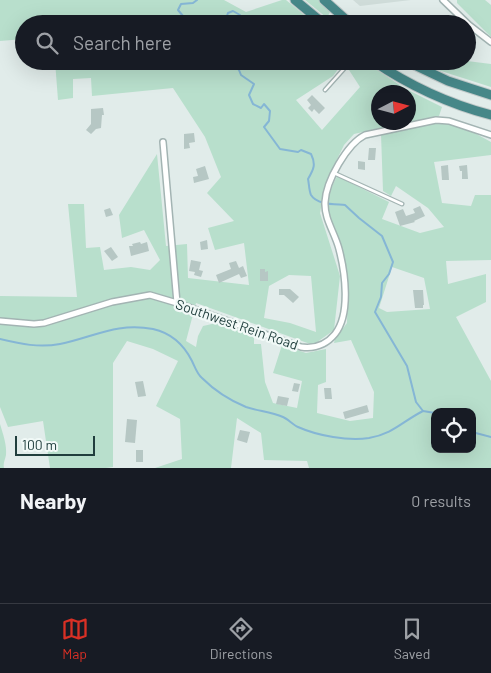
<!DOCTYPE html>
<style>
body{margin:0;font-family:Barlow,sans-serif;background:#20242c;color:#f1f3f6}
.controls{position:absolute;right:15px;bottom:15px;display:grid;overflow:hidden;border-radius:10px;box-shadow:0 5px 20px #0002}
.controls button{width:45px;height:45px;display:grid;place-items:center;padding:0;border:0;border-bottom:1px solid #363941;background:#171b24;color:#f1f3f6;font:25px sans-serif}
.compass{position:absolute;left:371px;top:85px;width:45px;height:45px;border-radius:50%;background:#171b24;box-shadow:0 5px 20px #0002;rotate:84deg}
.scale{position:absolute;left:15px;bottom:12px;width:80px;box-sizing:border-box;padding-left:5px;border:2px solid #203e3d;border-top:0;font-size:14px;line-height:18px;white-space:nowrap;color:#203e3d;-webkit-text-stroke:4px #f1f9f7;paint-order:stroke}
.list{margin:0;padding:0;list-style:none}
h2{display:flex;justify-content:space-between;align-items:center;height:65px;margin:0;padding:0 20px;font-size:21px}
h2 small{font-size:16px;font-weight:400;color:#9ea1a6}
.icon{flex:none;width:28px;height:28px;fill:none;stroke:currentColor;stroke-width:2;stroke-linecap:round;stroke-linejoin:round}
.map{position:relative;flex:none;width:491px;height:468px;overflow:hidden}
.search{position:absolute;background:#171b24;box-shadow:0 5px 20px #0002;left:15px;right:15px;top:15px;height:55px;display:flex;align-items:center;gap:12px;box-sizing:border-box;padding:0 18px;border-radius:28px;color:#9ea1a6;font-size:19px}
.sheet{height:135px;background:#171b24}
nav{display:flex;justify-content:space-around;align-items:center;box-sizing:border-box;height:70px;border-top:1px solid #363941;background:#171b24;font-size:14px;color:#9ea1a6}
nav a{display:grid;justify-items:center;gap:2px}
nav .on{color:#d93025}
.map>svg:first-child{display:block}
.built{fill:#cfdcd9}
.green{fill:#b8dfcc;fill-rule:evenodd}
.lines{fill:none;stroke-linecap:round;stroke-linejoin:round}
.stream{stroke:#85b6d5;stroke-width:2}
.building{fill:#b6c7c4}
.service-casing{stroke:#a3b4b3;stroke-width:5}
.minor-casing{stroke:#a3b4b3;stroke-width:8}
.trunk-casing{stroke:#c1c9c9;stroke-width:11}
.service{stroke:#fff;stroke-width:2.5}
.minor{stroke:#fff;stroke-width:5}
.trunk{stroke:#468788;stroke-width:9}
.labels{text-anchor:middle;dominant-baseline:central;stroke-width:4.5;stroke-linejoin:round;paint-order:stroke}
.street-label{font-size:14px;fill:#203e3d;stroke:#f1f9f7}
</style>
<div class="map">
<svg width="491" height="468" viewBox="0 0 491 468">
<rect width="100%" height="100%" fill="#e1ecea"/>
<polygon class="built" points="353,0 411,0 360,6"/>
<g class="green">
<polygon points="0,0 224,0 246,12 282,0 286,0 315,24 24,24 24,39 0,41"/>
<polygon points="305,0 319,0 330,12 327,18"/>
<polygon points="457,0 485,0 491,5 491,37 457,3"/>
<path d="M55 61H344L333 76 296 100 322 130 360 87 349 70 356 61H364L404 88 442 107 439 116 409 122 408 92H378V122L403 123 354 134 344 145 326 182 320 213 340 276 334 330 313 345 196 303 186 341 196 347 198 336 203 326 221 322 254 337V344H261L265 382 273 403 297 408 302 381 273 373 282 345 306 353 326 349V382L318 385 317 413 350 421 373 418 374 392 351 340 334 343 335 339 347 323 348 277 328 210 329 193 337 176 389 202 382 219 420 233 444 227 428 208 396 186 391 196 383 191 381 134 442 121 469 130 491 142V155L434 162 442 203 471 206 475 195H491V260L446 261 448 284 486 274V302L456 317 491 381V468H309L307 461 264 460 261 433 237 418 231 468H155L182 459 180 419 156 406 178 361 153 349 127 341 113 363V467L106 468H50L43 421 8 427 0 407V324L6 325V319L0 318V296L77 297 68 204H84L86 248 100 247 104 270 131 267 150 270 160 260 144 230 122 238 119 215 157 154 166 246 187 244 188 278 249 285 244 243 215 250 208 228 234 221 207 193 221 177 205 137 173 88 92 96 91 78 73 79V98L58 100ZM392 267 424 278 430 309 387 312 379 308ZM289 275 311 276 316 332 290 323 264 318 269 286ZM435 412H472V449H435Z"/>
<polygon points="421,61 467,61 491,64 491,87 438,70"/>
<path d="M0 424C3 434 7 445 6 455 5 460 3 463 4 468H0Z"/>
</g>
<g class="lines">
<g class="stream">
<path d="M197 0 193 3 181 4 178 10 183 16C193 16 198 16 205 23L210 24"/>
<polyline points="224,24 228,13 233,11 240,15 245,24"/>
<path d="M228 61 232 68 236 67 239 70 241 75 254 84 249 95 253 104 261 108 264 104 270 111 269 121 264 127 280 149 298 152 301 150 311 154C316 164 314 169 308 179 309 183 309 191 311 195 317 205 335 204 345 205L359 218 382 236 393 262 389 274 382 283 381 297 375 312 407 366 416 402 423 411 435 413"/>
<path d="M0 339C21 344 39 348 60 344 94 337 117 322 153 329 171 333 184 345 192 361 195 367 197 374 202 378 214 390 229 400 246 407 258 411 271 412 283 417 288 419 293 425 298 427 318 436 348 441 369 438 393 434 403 421 423 411"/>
<polyline points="472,432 491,437"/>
</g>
</g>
<g class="building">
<polygon points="312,95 325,108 319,114 314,109 312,112 308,108 311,105 307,100"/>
<polygon points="103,108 104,115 102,115 101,128 96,129 91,134 86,130 91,124 91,109"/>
<polygon points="194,133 195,142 189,143 190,148 184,149 184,134"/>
<polygon points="369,148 376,148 375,160 368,160"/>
<polygon points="358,161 365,162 365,170 358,169"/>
<polygon points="448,165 449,180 442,180 441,166"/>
<polygon points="467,165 468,179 462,179 462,171 460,171 459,166"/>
<polygon points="205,166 209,179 194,183 193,177 198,176 196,169"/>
<polygon points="420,206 425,216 414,221 415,222 400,226 395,212 403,209 406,216 415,213 413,209"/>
<polygon points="110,208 113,215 106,217 104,210"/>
<polygon points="207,240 208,249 201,250 200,242"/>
<polygon points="140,242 141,244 147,242 149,251 131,256 129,246 133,246 132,244"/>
<polygon points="111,247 118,257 112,261 104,251"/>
<polygon points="191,260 201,262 199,270 203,271 201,277 194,275 195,272 189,271"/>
<polygon points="236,261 239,268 243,266 247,276 241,278 239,274 219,283 216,275 231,269 229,263"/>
<polygon points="260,269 265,269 265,272 268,271 268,281 260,281"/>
<polygon points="279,289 290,289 299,297 293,303 284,295 279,295"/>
<polygon points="413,290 423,290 424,305 423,305 423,308 415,308"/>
<polygon points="143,381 146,396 138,397 135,382"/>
<polygon points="294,383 300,384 298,392 292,391"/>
<polygon points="324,388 331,388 332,399 325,399"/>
<polygon points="278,396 289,398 287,406 276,404"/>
<polygon points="367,405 369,412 345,419 343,412"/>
<polygon points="127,419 137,420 135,443 125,442"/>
<polygon points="240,430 250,432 247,443 237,440"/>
<rect x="136" y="450" width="7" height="12"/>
</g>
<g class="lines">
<defs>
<g id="service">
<polyline points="325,90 351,61"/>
<polyline points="334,173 402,204"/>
</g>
<g id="minor">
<polyline points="443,0 469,25 491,42"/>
<polyline points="163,142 177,303"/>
<path d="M0 321 34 324 44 323 112 302 150 295 177 303 301 347C315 349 326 345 335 334 351 314 345 272 339 249 335 233 324 219 325 202 326 181 347 144 365 135L436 120 449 121 491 135"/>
</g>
<g id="trunk">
<polyline points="295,0 324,24"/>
<polyline points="324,0 351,24"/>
<path d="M373 61C410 86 449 104 491 115"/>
<polyline points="406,61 448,81 491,95"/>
</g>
</defs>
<use href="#service" class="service-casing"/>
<use href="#minor" class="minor-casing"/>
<use href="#trunk" class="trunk-casing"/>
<use href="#service" class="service"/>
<use href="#minor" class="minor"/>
<use href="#trunk" class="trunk"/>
</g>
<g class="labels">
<g class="street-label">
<text transform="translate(237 324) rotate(19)">Southwest Rein Road</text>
</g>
</g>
</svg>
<div class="controls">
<button><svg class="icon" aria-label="locate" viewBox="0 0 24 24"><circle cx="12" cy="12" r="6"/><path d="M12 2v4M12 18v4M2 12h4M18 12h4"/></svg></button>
</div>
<svg class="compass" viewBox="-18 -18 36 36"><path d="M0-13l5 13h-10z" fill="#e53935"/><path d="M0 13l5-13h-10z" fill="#9ea1a6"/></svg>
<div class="scale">100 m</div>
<div class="search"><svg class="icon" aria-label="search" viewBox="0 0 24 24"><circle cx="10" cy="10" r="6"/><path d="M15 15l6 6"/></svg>Search here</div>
</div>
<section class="sheet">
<h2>Nearby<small>0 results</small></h2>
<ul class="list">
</ul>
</section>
<nav>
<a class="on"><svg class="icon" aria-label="map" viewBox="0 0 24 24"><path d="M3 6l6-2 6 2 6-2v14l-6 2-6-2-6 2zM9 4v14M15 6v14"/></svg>Map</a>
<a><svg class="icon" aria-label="directions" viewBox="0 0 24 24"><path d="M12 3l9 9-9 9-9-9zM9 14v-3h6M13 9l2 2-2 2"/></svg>Directions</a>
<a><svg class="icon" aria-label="saved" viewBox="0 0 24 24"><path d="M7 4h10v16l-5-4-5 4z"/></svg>Saved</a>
</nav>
